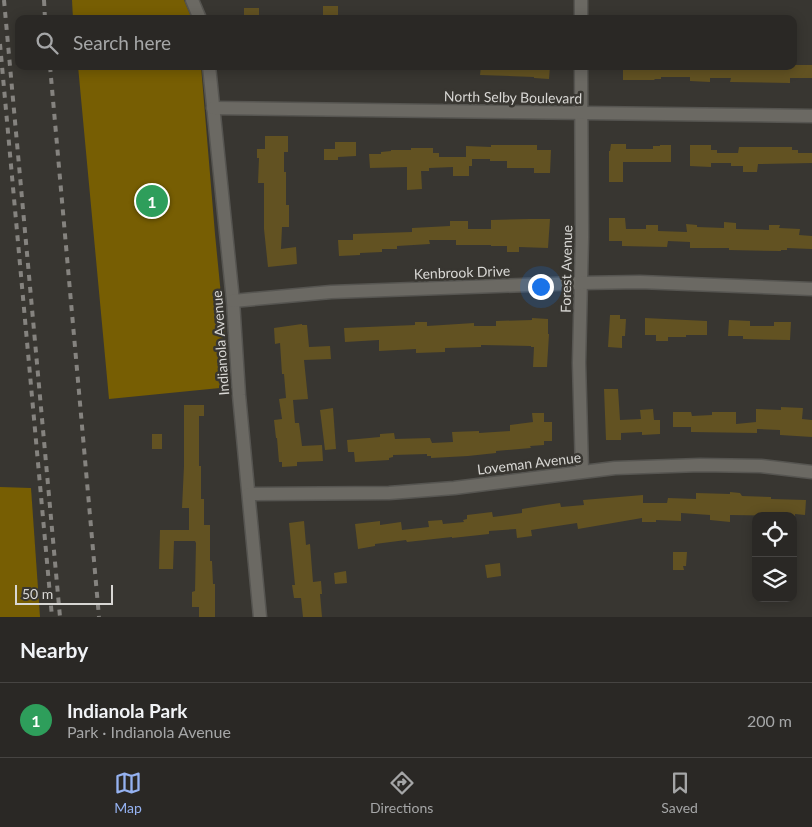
<!DOCTYPE html>
<meta charset="utf-8">
<style>
body{margin:0;font-family:Lato,sans-serif;background:#363432;color:#f1f3f6}
.controls{position:absolute;right:15px;bottom:15px;display:grid;overflow:hidden;border-radius:10px;box-shadow:0 2px 12px #0003}
.controls button{width:45px;height:45px;display:grid;place-items:center;padding:0;border:0;border-bottom:1px solid #464442;background:#2a2825;color:#f1f3f6;font:25px sans-serif}
.scale{position:absolute;left:15px;bottom:12px;width:98px;box-sizing:border-box;padding-left:5px;border:2px solid #d8d7d4;border-top:0;font-size:14px;line-height:18px;white-space:nowrap;color:#d8d7d4;-webkit-text-stroke:4px #383631;paint-order:stroke}
.you{position:absolute;left:540px;top:286px;width:18px;height:18px;margin:-12px;border:4px solid #fff;border-radius:50%;background:#1a73e8;box-shadow:0 0 0 8px #1a73e833}
.badge{display:grid;place-items:center;width:32px;height:32px;border-radius:50%;background:#95b2f1;color:#fff;font-size:16px;font-weight:700}
.pin{position:absolute;translate:-50% -50%;border:2px solid #fff;box-shadow:0 1px 5px #0006}
.list{margin:0;padding:0;list-style:none}
h2{display:flex;justify-content:space-between;align-items:center;height:65px;margin:0;padding:0 20px;font-size:21px}
h2 small{font-size:16px;font-weight:400;color:#a5a6a7}
.list li{display:grid;grid-template-columns:32px 1fr auto;gap:15px;align-items:center;box-sizing:border-box;height:75px;padding:0 20px;border-top:1px solid #464442}
.list b{display:block;font-size:19px;white-space:nowrap}
.list p{margin:0;font-size:16px;white-space:nowrap;color:#a5a6a7}
.list em{font-size:16px;font-style:normal;color:#a5a6a7}
.icon{flex:none;width:28px;height:28px;fill:none;stroke:currentColor;stroke-width:2;stroke-linecap:round;stroke-linejoin:round}
.map{position:relative;flex:none;width:812px;height:617px;overflow:hidden}
.search{position:absolute;background:#2a2825;box-shadow:0 2px 12px #0003;left:15px;right:15px;top:15px;height:55px;display:flex;align-items:center;gap:12px;box-sizing:border-box;padding:0 18px;border-radius:10px;color:#a5a6a7;font-size:19px}
.sheet{height:140px;background:#2a2825}
nav{display:flex;justify-content:space-around;align-items:center;box-sizing:border-box;height:70px;border-top:1px solid #464442;background:#2a2825;font-size:14px;color:#a5a6a7}
nav a{display:grid;justify-items:center;gap:2px}
nav .on{color:#95b2f1}
.map>svg:first-child{display:block}
.green{fill:#775e03}
.building{fill:#625222}
.lines{fill:none;stroke-linecap:round;stroke-linejoin:round}
.street-casing{stroke:#565551;stroke-width:15}
.street{stroke:#6b6963;stroke-width:12}
.rail{stroke:#85837f;stroke-width:4;stroke-dasharray:6 6;stroke-linecap:butt}
.labels{text-anchor:middle;dominant-baseline:central;stroke-width:5;stroke-linejoin:round;paint-order:stroke}
.street-label{font-size:14px;fill:#d8d7d4;stroke:#383631}
</style>
<div class="map">
<svg width="812" height="617" viewBox="0 0 812 617">
<rect width="100%" height="100%" fill="#383631"/>
<g class="green">
<polygon points="72,0 184,0 192,19 73,19"/>
<polygon points="78,66 201,66 215,234 230,387 109,399"/>
<polygon points="0,487 31,488 40,617 0,617"/>
</g>
<g class="building">
<rect x="323" y="6" width="15" height="13"/>
<rect x="244" y="8" width="15" height="11"/>
<polygon points="793,65 812,65 812,78 790,78 790,83 730,82 731,78 710,78 710,82 690,81 690,77 661,77 661,79 654,79 655,80 623,80 623,66 783,67 793,66"/>
<polygon points="481,66 550,66 549,79 534,78 534,77 480,75"/>
<polygon points="265,136 288,136 288,152 284,152 284,172 286,172 286,205 289,205 289,227 282,227 281,249 296,247 297,264 268,267 264,229 264,183 258,183 259,158 257,158 257,149 265,149"/>
<polygon points="335,142 356,142 356,156 338,157 338,160 324,160 324,149 335,149"/>
<polygon points="611,144 626,144 626,149 653,149 653,146 660,146 660,145 671,145 671,162 623,162 623,182 609,182 609,151 610,151"/>
<polygon points="491,145 537,145 537,150 551,150 550,173 534,173 534,168 507,168 507,161 490,161 490,159 472,159 472,166 469,166 469,176 453,176 453,167 429,168 429,171 421,171 422,189 407,190 407,167 370,168 369,154 381,154 381,152 391,151 391,150 411,150 411,148 433,148 433,153 439,153 439,157 466,157 466,146 491,147"/>
<polygon points="690,145 711,145 711,150 717,150 717,153 738,153 739,147 792,147 792,150 798,150 798,153 812,153 812,163 758,164 757,172 743,172 743,166 731,166 731,163 711,163 711,167 690,166"/>
<polygon points="609,218 625,218 626,229 646,229 646,225 658,225 658,231 687,232 686,224 697,225 697,227 724,228 724,222 736,223 736,229 769,230 769,225 780,225 779,228 800,229 799,235 812,236 812,249 787,248 787,250 781,250 781,251 729,250 729,248 690,248 690,242 668,241 667,247 622,246 622,241 609,241"/>
<polygon points="530,219 550,219 548,248 519,247 519,252 507,252 507,246 491,246 491,245 456,245 456,240 429,240 430,244 397,246 397,249 382,249 382,252 360,253 360,255 339,256 338,240 353,240 353,234 412,232 412,228 450,226 450,221 468,221 468,229 491,229 491,220"/>
<polygon points="610,315 620,315 620,319 626,319 625,336 622,336 622,348 608,347"/>
<polygon points="532,318 548,319 548,334 549,334 547,367 533,367 534,347 531,347 531,346 481,345 481,347 445,348 445,352 416,353 416,349 379,351 379,340 345,342 344,328 415,325 415,322 427,322 427,326 474,323 474,326 496,326 496,321 532,320"/>
<polygon points="645,318 707,321 707,335 686,335 686,337 668,337 668,341 656,341 656,335 645,335"/>
<polygon points="729,320 750,321 750,326 774,326 774,322 791,322 790,340 743,339 743,336 728,336"/>
<polygon points="302,324 302,325 307,325 309,347 330,346 331,359 304,360 308,399 293,400 295,423 299,423 302,446 322,445 323,461 297,462 297,466 282,467 282,462 279,462 277,438 276,438 274,420 282,419 279,399 286,398 284,374 282,374 280,343 275,344 274,328"/>
<polygon points="604,389 618,389 620,420 641,419 640,410 653,409 654,420 660,420 660,434 642,435 642,432 621,433 621,440 606,440"/>
<polygon points="184,405 204,405 204,416 199,416 199,466 201,466 201,499 204,499 204,525 210,525 210,561 212,561 213,584 215,584 215,617 199,617 199,607 192,607 192,592 195,591 196,543 195,541 174,541 173,569 159,569 160,530 189,530 189,508 182,508 184,466"/>
<polygon points="781,407 803,408 802,419 812,420 812,437 780,435 780,430 757,429 757,433 691,432 691,427 673,427 673,412 691,412 692,416 712,415 712,412 736,412 736,424 756,422 756,409 781,410"/>
<polygon points="333,408 336,449 325,450 320,410"/>
<polygon points="532,413 544,413 544,422 552,422 552,441 544,441 544,445 530,446 531,448 496,451 496,453 468,456 431,458 431,456 427,456 427,454 393,455 393,457 389,458 389,460 355,462 354,452 348,452 347,440 380,437 380,434 394,433 395,439 430,438 432,443 453,442 452,432 479,431 479,433 510,431 510,425 533,422"/>
<rect x="152" y="434" width="10" height="15"/>
<polygon points="730,492 740,493 742,496 771,497 771,499 806,500 805,515 795,514 795,516 730,515 730,522 710,520 710,515 681,513 681,521 656,520 656,522 642,522 642,518 578,529 577,523 531,530 532,536 517,538 516,529 489,531 489,534 452,538 452,537 407,542 406,540 375,544 375,546 358,549 355,524 380,521 380,525 401,522 402,530 429,527 428,521 442,520 443,524 464,522 463,520 467,519 467,515 492,512 493,517 501,516 522,513 522,509 546,505 560,503 561,507 584,505 583,500 643,495 643,503 667,503 668,498 696,499 696,493 730,494"/>
<polygon points="304,521 306,545 310,544 313,582 321,581 322,594 320,594 322,617 303,617 301,598 294,598 292,585 295,585 289,523"/>
<polygon points="673,552 687,552 686,566 683,566 684,570 673,570"/>
<polygon points="500,563 501,576 487,578 485,565"/>
<polygon points="346,571 347,583 335,584 334,573"/>
</g>
<g class="lines">
<defs>
<g id="street">
<polyline points="192,0 200,19"/>
<polyline points="581,19 581,0"/>
<polyline points="209,66 233,301 239,395 260,617"/>
<polyline points="581,66 582,237 579,363 582,471"/>
<polyline points="213,108 812,116"/>
<polyline points="233,301 331,292 581,283 640,282 812,289"/>
<polyline points="249,494 389,493 454,488 615,468 700,465 761,466 812,472"/>
</g>
</defs>
<use href="#street" class="street-casing"/>
<use href="#street" class="street"/>
<g class="rail">
<polyline points="4,0 60,617"/>
<polyline points="44,0 45,19"/>
<polyline points="0,44 52,617"/>
<polyline points="50,66 99,617"/>
</g>
</g>
<g class="labels">
<g class="street-label">
<text transform="translate(513 97) rotate(1)">North Selby Boulevard</text>
<text transform="translate(566 269) rotate(-89)">Forest Avenue</text>
<text transform="translate(462 272) rotate(-2)">Kenbrook Drive</text>
<text transform="translate(220 343) rotate(-94)">Indianola Avenue</text>
<text transform="translate(529 463) rotate(-7)">Loveman Avenue</text>
</g>
</g>
</svg>
<div class="controls">
<button><svg class="icon" aria-label="locate" viewBox="0 0 24 24"><circle cx="12" cy="12" r="6"/><path d="M12 2v4M12 18v4M2 12h4M18 12h4"/></svg></button>
<button><svg class="icon" aria-label="layers" viewBox="0 0 24 24"><path d="M12 4l9 5-9 5-9-5zM3 14l9 5 9-5"/></svg></button>
</div>
<div class="scale">50 m</div>
<div class="you"></div>
<div class="pin badge" style="left:152px;top:201px;background:#2e9e5b">1</div>
<div class="search"><svg class="icon" aria-label="search" viewBox="0 0 24 24"><circle cx="10" cy="10" r="6"/><path d="M15 15l6 6"/></svg>Search here</div>
</div>
<section class="sheet">
<h2>Nearby<small></small></h2>
<ul class="list">
<li><span class="badge" style="background:#2e9e5b">1</span><div><b>Indianola Park</b><p>Park · Indianola Avenue</p></div><em>200 m</em></li>
</ul>
</section>
<nav>
<a class="on"><svg class="icon" aria-label="map" viewBox="0 0 24 24"><path d="M3 6l6-2 6 2 6-2v14l-6 2-6-2-6 2zM9 4v14M15 6v14"/></svg>Map</a>
<a><svg class="icon" aria-label="directions" viewBox="0 0 24 24"><path d="M12 3l9 9-9 9-9-9zM9 14v-3h6M13 9l2 2-2 2"/></svg>Directions</a>
<a><svg class="icon" aria-label="saved" viewBox="0 0 24 24"><path d="M7 4h10v16l-5-4-5 4z"/></svg>Saved</a>
</nav>
